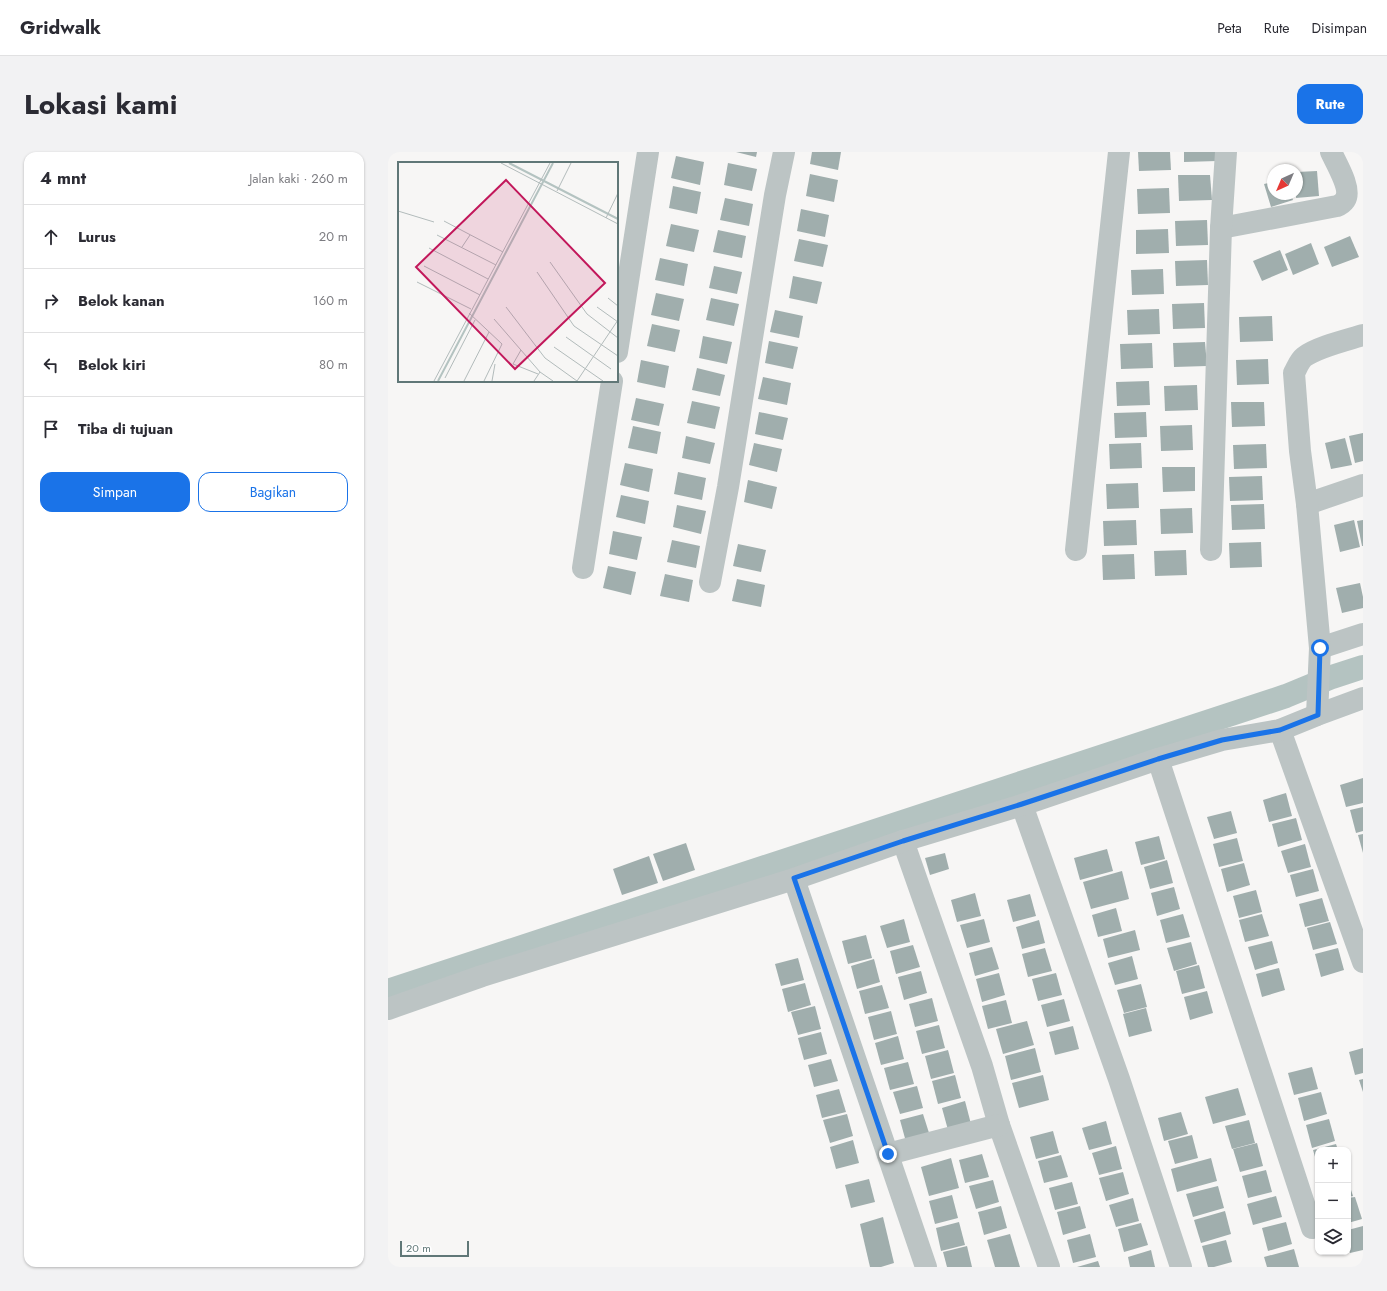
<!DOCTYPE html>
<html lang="id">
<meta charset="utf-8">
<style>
body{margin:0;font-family:Jost,sans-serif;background:#f2f2f3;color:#2b2b33}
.controls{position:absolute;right:12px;bottom:12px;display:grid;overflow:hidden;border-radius:8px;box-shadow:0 1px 3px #0004}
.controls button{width:36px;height:36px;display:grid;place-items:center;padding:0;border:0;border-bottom:1px solid #e1e1e2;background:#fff;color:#2b2b33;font:20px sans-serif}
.compass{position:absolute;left:879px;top:12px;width:36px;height:36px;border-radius:50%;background:#fff;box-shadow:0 1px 3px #0004;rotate:224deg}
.scale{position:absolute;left:12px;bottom:10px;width:69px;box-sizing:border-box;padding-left:4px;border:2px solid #607777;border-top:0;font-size:11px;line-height:14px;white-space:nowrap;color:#607777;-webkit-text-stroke:3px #fff;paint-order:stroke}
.stop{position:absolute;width:12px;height:12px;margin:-9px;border:3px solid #1a73e8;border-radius:50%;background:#fff}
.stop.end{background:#1a73e8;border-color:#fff;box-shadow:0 1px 4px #0008}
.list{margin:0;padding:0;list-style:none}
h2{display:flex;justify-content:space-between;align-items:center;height:52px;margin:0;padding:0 16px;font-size:17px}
h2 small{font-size:13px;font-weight:400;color:#7c7c81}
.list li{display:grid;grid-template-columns:26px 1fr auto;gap:12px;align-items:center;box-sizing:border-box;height:64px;padding:0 16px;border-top:1px solid #e1e1e2}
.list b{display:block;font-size:15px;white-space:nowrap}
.list em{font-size:13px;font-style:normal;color:#7c7c81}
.actions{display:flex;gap:8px;padding:12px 16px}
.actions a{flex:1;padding:9px 0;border:1px solid #1a73e8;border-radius:12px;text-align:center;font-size:14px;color:#1a73e8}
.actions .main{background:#1a73e8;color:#fff}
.icon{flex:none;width:22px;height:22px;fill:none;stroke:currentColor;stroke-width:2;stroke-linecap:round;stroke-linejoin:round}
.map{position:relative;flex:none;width:975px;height:1115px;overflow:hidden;border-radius:12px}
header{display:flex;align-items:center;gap:24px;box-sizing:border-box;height:56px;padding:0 20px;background:#fff;border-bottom:1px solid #e1e1e2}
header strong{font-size:19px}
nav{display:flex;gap:22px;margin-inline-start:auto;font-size:14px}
.intro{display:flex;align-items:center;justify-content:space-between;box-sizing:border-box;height:96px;padding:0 24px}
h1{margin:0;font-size:28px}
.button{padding:10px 18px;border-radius:12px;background:#1a73e8;color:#fff;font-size:14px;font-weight:700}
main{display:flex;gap:24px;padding:0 24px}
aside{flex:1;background:#fff;border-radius:12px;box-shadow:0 1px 3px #0004}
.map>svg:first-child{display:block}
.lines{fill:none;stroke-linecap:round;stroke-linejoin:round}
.canal{stroke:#b4c3c1;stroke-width:24}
.building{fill:#a0aead}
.street{stroke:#bcc4c4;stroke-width:22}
.route{stroke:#1a73e8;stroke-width:5}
.inset-river{fill:none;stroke:#b4c3c1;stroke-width:2}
.inset-road{fill:none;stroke:#b2bbbb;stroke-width:1}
.view{fill:#c2185b;fill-opacity:0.15;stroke:#c2185b;stroke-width:2}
.inset-edge{fill:none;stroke:#607777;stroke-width:2}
</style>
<header>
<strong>Gridwalk</strong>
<nav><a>Peta</a><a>Rute</a><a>Disimpan</a></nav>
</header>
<div class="intro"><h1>Lokasi kami</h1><a class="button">Rute</a></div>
<main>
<aside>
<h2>4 mnt<small>Jalan kaki · 260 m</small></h2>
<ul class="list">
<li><svg class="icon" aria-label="ahead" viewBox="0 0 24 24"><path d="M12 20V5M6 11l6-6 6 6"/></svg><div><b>Lurus</b></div><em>20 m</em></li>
<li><svg class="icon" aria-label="right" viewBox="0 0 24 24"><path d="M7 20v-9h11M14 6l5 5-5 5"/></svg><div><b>Belok kanan</b></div><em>160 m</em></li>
<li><svg class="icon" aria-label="left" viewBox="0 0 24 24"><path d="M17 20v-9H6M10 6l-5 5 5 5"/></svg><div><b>Belok kiri</b></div><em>80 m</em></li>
<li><svg class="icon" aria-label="arrive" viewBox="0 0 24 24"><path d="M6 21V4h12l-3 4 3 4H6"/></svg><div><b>Tiba di tujuan</b></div></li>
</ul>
<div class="actions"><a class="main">Simpan</a><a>Bagikan</a></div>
</aside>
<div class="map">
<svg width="975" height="1115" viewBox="0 0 975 1115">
<rect width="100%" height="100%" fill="#f7f6f5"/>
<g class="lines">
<polyline class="canal" points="0,839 898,544 944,525 975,515"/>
</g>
<g class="building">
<polygon points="348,0 369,0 368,5"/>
<polygon points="424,0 453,0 450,18 422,12"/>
<polygon points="750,0 782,0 783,18 751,19"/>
<polygon points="796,0 828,0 829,9 796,10"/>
<polygon points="288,4 316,10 312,33 283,26"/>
<polygon points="340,11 369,17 364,39 336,33"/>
<polygon points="929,19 931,44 908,46 909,20"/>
<polygon points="422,22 450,28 446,50 418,44"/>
<polygon points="790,23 822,23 824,48 791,49"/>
<polygon points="885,30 885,42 903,42 905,48 883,55 876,32"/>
<polygon points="285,34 313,40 309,62 281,56"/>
<polygon points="781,36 782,61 750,62 749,37"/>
<polygon points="337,46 365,52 361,74 332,68"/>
<polygon points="413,57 441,63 437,85 409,79"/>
<polygon points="819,68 820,93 788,94 787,69"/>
<polygon points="283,72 311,78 306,100 278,94"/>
<polygon points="780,77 781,101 748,102 748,78"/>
<polygon points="330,78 358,84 354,106 325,100"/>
<polygon points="962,84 971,105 944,115 936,95"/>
<polygon points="411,87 440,93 435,115 406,109"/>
<polygon points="923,91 931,112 905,123 897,102"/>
<polygon points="892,98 900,118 874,129 865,109"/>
<polygon points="272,106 300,112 296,134 267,128"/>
<polygon points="819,108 820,133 788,134 787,109"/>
<polygon points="326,114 354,120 349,142 321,136"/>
<polygon points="775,117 776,142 744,143 743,118"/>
<polygon points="405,124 434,130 429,152 401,146"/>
<polygon points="268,141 296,147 291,169 263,163"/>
<polygon points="323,146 351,152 346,174 318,168"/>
<polygon points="816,151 817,176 785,177 784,152"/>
<polygon points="771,157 772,182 740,183 739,158"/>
<polygon points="387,158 415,164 411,186 382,180"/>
<polygon points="884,164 885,189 852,190 851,165"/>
<polygon points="264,172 292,178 287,200 259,194"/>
<polygon points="315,184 344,190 339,212 311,206"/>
<polygon points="381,189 410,195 405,217 377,211"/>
<polygon points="817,190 819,214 786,215 785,191"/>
<polygon points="764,191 765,216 733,217 732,192"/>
<polygon points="880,207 881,232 849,233 848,208"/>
<polygon points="253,208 281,214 277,236 249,230"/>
<polygon points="309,216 337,223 332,244 304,238"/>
<polygon points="375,225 403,231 399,253 370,247"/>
<polygon points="761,229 762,253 729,254 728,230"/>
<polygon points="809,233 810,258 777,259 776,234"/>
<polygon points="248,246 276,252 271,274 243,268"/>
<polygon points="304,249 332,255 327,277 299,271"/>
<polygon points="843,250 876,250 877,274 844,275"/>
<polygon points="371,260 400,266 395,288 367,282"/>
<polygon points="758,260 759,285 727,286 726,261"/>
<polygon points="804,273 805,298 773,299 772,274"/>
<polygon points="245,274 273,280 269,302 240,296"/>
<polygon points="975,281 975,309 967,311 961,284"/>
<polygon points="298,284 327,291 322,312 294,306"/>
<polygon points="957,286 964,313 943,317 937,291"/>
<polygon points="366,291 394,297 389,320 361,313"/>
<polygon points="753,291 754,316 722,317 721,292"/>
<polygon points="878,292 879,316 846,317 845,293"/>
<polygon points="237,311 265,317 261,340 232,333"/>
<polygon points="774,315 807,315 807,339 775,340"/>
<polygon points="290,320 318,326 314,348 286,342"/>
<polygon points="874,324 875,348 842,349 841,325"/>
<polygon points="360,328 389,335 384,357 356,350"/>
<polygon points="750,331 751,356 719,357 718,332"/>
<polygon points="233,343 261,349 257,372 228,365"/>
<polygon points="876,352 877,377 844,378 843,353"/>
<polygon points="289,353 318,359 313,382 285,375"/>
<polygon points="804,356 805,381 773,382 772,357"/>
<polygon points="748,368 749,393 716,394 715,369"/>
<polygon points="966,368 972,395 952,400 946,373"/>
<polygon points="975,368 975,394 974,394 969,369"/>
<polygon points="225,379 254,385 249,408 221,402"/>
<polygon points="284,388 312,394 308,416 279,410"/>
<polygon points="873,390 874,415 842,416 841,391"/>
<polygon points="350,392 378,398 373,420 345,414"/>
<polygon points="798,398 799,423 767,424 766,399"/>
<polygon points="746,402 747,427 715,428 714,403"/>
<polygon points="220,414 248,420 243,443 215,436"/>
<polygon points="277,422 305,428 301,450 272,444"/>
<polygon points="349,427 377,433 373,455 344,449"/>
<polygon points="972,431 975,445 975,456 954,461 948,436"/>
<polygon points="975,626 975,651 958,655 952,633"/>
<polygon points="898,641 904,664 881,670 875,648"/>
<polygon points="975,655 975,679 968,681 962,658"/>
<polygon points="843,659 849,681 826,687 819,665"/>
<polygon points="908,666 914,688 890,695 884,672"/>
<polygon points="975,682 975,701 970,683"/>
<polygon points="771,684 777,707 753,713 747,690"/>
<polygon points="849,686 855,709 831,715 825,692"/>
<polygon points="298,691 307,718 275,729 265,702"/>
<polygon points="917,692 923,715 900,721 893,699"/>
<polygon points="719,697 725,719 692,728 686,706"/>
<polygon points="557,701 561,717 542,723 537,706"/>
<polygon points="261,704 270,731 234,743 225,717"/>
<polygon points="779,708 785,731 762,737 756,715"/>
<polygon points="856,711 862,733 839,740 833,717"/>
<polygon points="925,717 931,739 908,745 902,723"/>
<polygon points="734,719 741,747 703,757 695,730"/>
<polygon points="786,735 792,757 769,764 763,741"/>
<polygon points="868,738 874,760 851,766 845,744"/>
<polygon points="587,741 593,764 569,770 563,748"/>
<polygon points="642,742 648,764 625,770 619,748"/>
<polygon points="934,746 941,769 917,775 911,752"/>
<polygon points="728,756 734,779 710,785 704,763"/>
<polygon points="795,762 802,785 778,791 772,768"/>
<polygon points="874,762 881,784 857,790 851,768"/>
<polygon points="516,767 522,790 499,796 492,774"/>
<polygon points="596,767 602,790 579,796 572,773"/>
<polygon points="651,768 657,791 634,797 628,775"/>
<polygon points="942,770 949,792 925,798 919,776"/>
<polygon points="747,778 752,798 720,806 715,787"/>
<polygon points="478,783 484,806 460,812 454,789"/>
<polygon points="884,789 890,811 867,818 860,795"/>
<polygon points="803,790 809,812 786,819 779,796"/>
<polygon points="525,793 532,815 508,822 502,799"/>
<polygon points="604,795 611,817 587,824 581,801"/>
<polygon points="657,796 664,819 640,825 634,802"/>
<polygon points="950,796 956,818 933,825 927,802"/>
<polygon points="744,804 750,827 727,833 720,811"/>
<polygon points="410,806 416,828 393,834 387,812"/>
<polygon points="486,807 492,830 469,837 463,814"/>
<polygon points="811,813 817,836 794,842 788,819"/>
<polygon points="891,816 897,838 874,845 868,822"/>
<polygon points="533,819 539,841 516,848 510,825"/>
<polygon points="611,821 617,843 594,850 588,827"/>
<polygon points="668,821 674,843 650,849 644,827"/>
<polygon points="417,831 423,853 400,860 394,837"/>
<polygon points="753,832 759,855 736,861 729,838"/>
<polygon points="494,833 501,856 477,862 471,839"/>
<polygon points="819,839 825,861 802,868 796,845"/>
<polygon points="544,846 550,869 527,875 521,852"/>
<polygon points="676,847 682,869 659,875 653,853"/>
<polygon points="618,848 624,871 600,877 594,854"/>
<polygon points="427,854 433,877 410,883 403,860"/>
<polygon points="758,856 764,879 741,885 735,862"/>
<polygon points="503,859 509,882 486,888 480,865"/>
<polygon points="639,869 646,893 615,902 608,877"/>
<polygon points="551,873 557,896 534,902 528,879"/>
<polygon points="685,874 691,897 667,903 661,880"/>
<polygon points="433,880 439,902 416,908 410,886"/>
<polygon points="510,884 516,907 493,913 487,891"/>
<polygon points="647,896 653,920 623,928 617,904"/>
<polygon points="975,896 975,921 967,923 961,900"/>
<polygon points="560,898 566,921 543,927 537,904"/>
<polygon points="443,907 450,929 426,935 420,913"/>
<polygon points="520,910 526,932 502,938 496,916"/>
<polygon points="924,915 930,937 906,943 900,921"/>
<polygon points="567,923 573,946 550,952 544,929"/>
<polygon points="655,923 661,948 631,956 624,931"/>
<polygon points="975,927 975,940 971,928"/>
<polygon points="529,934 535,956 512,962 505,940"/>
<polygon points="850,936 858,963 825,972 817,945"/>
<polygon points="451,937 458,960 434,966 428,943"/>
<polygon points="933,940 939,962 916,969 910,946"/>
<polygon points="577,949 583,972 560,978 554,956"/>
<polygon points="793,960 800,982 776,989 770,966"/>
<polygon points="459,962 465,984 442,991 435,968"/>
<polygon points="535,962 542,984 518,990 512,968"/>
<polygon points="941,967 947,989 924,996 918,973"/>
<polygon points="861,968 867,991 844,997 837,974"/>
<polygon points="718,969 724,992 701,998 694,976"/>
<polygon points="665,979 671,1001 648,1007 642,985"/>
<polygon points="804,983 810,1006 787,1012 780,989"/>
<polygon points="465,988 471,1011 448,1017 442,995"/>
<polygon points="869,991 875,1014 852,1020 845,997"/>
<polygon points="948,992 950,998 930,998 930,1015 925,998"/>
<polygon points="728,994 734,1017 711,1023 704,1001"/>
<polygon points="594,1002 601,1025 577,1031 571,1008"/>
<polygon points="673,1003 680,1025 656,1031 650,1009"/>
<polygon points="563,1006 571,1036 541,1044 533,1015"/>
<polygon points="823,1006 829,1029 789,1040 783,1017"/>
<polygon points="878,1018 884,1040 860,1046 854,1024"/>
<polygon points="735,1020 741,1042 718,1049 711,1026"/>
<polygon points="481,1027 487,1050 463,1056 457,1033"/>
<polygon points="605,1028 611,1050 588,1057 581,1034"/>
<polygon points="960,1029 965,1044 960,1045"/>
<polygon points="684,1030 690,1052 667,1058 661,1036"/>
<polygon points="830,1034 836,1056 805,1065 798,1042"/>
<polygon points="564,1043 570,1066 547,1072 541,1049"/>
<polygon points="888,1044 894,1065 865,1073 859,1052"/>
<polygon points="967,1045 974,1067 960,1071 960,1046"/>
<polygon points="745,1046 751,1069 728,1075 721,1053"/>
<polygon points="613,1054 619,1076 596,1083 590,1060"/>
<polygon points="692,1054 698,1076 675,1083 669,1060"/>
<polygon points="837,1059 843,1082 813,1091 806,1068"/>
<polygon points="495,1065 506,1111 493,1115 482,1115 472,1072"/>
<polygon points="571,1070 577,1093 553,1099 548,1076"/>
<polygon points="898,1070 904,1092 880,1099 874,1076"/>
<polygon points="753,1071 760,1093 736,1100 730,1077"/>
<polygon points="975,1074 975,1098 962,1101 960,1093 960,1078"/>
<polygon points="622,1082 632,1115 607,1115 599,1088"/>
<polygon points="702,1082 708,1105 685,1111 679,1088"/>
<polygon points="838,1088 844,1110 826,1115 820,1115 814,1094"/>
<polygon points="579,1094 584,1115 559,1115 555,1100"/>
<polygon points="906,1097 911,1115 879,1115 876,1105"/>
<polygon points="763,1098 767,1115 742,1115 740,1105"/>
<polygon points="710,1109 712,1115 689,1115"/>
</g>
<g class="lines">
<g class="street">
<path d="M833 76 949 54C952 53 955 51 957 48 964 37 948 11 943 0"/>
<polyline points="229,200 260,0"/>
<polyline points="919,352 975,333"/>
<polyline points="688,398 731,0"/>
<polyline points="823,398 833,76 838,0"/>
<polyline points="195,416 224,229"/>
<polyline points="322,430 340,335 387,43 396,0"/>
<polyline points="932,496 975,482"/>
<path d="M929 563 932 496 919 352 912 299 906 221C909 216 911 209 916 205 929 195 959 188 975 183"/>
<polyline points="892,578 975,810"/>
<polyline points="770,607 924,1076"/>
<polyline points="634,653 731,927 793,1115"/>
<polyline points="515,689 594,914 611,973 661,1115"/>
<polyline points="406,727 538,1115"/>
<polyline points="0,857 94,824 406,727 515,689 634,653 770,607 834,588 892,578 929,563 975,546"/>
<polyline points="500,1002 611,973"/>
</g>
</g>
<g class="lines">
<polyline class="route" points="500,1002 406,726 515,689 634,652 770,607 834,588 892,578 930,563 932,496"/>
</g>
<g transform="translate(10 10)">
<rect width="220" height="220" fill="#f7f6f5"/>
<path class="inset-river" d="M111 1 220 57M40 219 155 1"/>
<path class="inset-road" d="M103 1 220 62M159 29 173 1M0 49 36 60M208 56 220 31M46 59 105 90M39 73 98 103M64 85 72 73M31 86 90 117M152 100 189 152 220 176M26 104 82 133M139 110 176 164 220 194M19 120 73 147M210 136 220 144M108 145 147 196 179 219M199 145 220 160M71 151 104 182 86 219M96 157 142 210 136 219M168 175 213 207M156 185 205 219M123 188 115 202 140 212M142 210 155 219M47 216 77 158M36 219 152 1M66 219 91 170M94 219 97 202M179 219 220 158"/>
<path class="view" d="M108 18 207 121 117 207 18 105Z"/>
<rect width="220" height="220" class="inset-edge"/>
</g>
</svg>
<div class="controls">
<button>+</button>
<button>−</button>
<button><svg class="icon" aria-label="layers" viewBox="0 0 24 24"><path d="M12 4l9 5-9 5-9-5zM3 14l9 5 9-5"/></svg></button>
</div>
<svg class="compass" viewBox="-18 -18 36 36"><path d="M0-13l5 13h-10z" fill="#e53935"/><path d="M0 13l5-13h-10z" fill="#7c7c81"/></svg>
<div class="scale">20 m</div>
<div class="stop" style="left:932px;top:496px"></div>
<div class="stop end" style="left:500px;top:1002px"></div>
</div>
</main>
